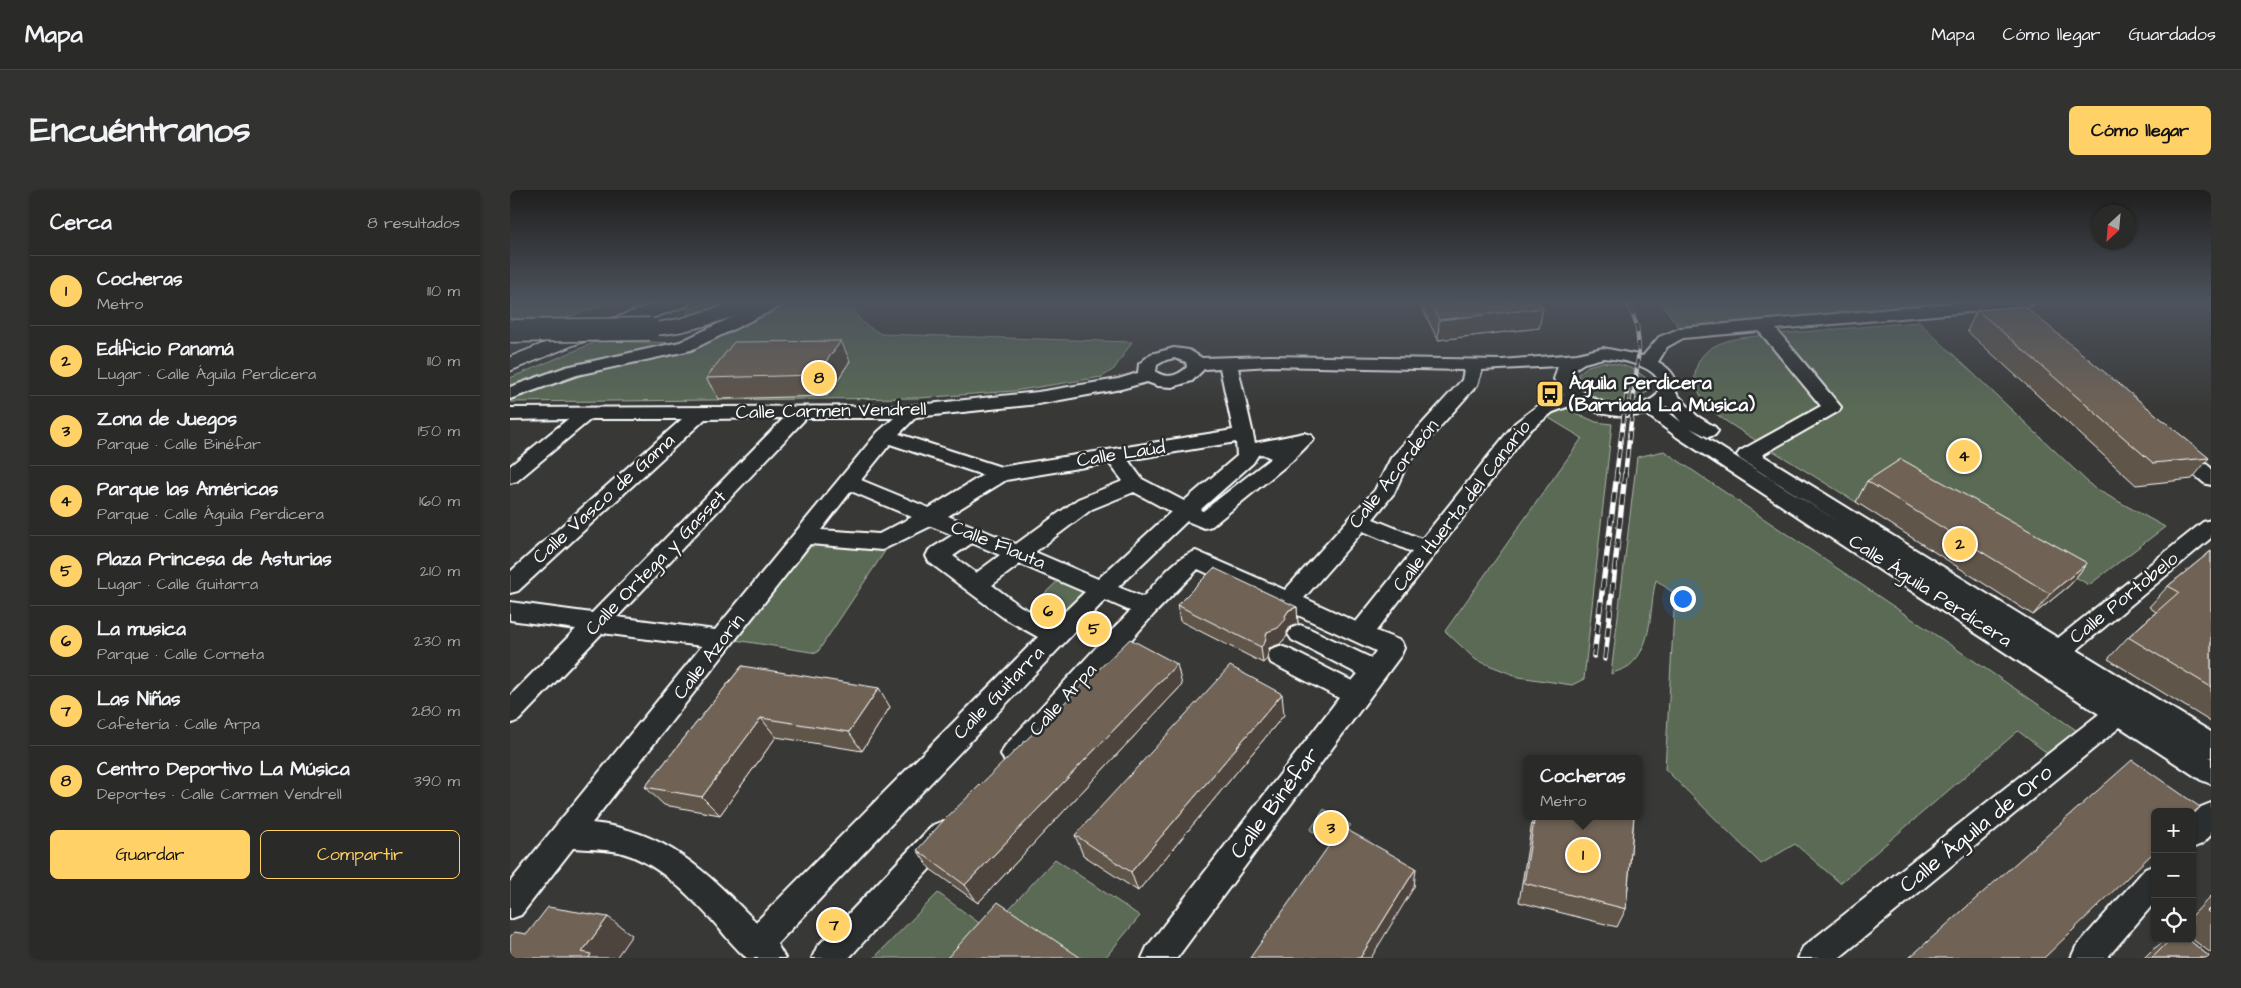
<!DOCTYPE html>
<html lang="es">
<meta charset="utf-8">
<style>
body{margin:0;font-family:"Architects Daughter",sans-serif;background:#323230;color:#f1f3f6}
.controls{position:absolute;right:15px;bottom:15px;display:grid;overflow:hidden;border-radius:8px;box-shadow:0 1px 4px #0004}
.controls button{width:45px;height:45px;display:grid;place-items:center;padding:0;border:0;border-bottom:1px solid #464645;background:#2a2a28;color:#f1f3f6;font:25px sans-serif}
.compass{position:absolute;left:1581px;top:15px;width:45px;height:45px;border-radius:50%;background:#2a2a28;box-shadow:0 1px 4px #0004;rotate:206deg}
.you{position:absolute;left:1172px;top:408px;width:18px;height:18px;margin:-12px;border:4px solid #fff;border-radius:50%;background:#1a73e8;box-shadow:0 0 0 8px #1a73e833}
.badge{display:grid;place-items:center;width:32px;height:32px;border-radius:50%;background:#ffd166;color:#111;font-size:16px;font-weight:700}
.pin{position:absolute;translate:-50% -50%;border:2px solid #fff;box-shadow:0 1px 5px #0006}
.popup{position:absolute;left:1013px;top:565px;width:120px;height:65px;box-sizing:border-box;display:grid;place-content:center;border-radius:8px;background:#2a2a28;filter:drop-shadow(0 1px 4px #0005);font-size:16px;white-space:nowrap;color:#a5a7a8}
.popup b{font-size:19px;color:#f1f3f6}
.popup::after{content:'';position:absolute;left:50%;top:100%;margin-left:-10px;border:10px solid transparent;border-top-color:#2a2a28}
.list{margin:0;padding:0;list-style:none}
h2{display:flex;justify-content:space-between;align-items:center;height:65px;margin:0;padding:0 20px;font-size:21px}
h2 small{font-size:16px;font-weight:400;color:#a5a7a8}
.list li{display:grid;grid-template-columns:32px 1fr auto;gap:15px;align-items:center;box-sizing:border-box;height:70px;padding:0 20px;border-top:1px solid #464645}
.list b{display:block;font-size:19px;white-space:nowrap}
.list p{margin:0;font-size:16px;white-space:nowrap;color:#a5a7a8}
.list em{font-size:16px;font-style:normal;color:#a5a7a8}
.actions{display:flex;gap:10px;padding:15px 20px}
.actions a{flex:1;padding:11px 0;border:1px solid #ffd166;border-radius:8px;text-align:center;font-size:18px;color:#ffd166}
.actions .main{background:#ffd166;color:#111}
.icon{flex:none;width:28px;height:28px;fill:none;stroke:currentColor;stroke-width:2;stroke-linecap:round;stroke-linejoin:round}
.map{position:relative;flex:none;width:1701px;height:768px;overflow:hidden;border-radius:8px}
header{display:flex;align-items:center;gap:30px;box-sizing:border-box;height:70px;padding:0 25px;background:#2a2a28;border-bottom:1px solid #464645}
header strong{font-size:24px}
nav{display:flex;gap:28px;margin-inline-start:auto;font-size:18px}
.intro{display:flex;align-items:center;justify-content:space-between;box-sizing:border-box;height:120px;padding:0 30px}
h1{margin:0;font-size:35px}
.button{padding:12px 22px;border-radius:8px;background:#ffd166;color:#111;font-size:18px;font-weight:700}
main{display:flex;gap:30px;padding:0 30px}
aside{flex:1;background:#2a2a28;border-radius:8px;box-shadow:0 1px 4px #0004}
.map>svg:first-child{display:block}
.green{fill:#5a6b54;stroke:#acb5aa}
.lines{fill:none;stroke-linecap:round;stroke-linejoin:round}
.minor-casing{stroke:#fff;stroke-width:4}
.major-casing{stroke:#fff;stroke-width:3}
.highway-casing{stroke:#fff;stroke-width:3}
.minor{fill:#2a2d2e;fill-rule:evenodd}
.major{fill:#2a2d2e;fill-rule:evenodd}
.highway{fill:#2a2d2e;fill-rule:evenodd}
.rail-far1-casing{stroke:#fff;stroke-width:4.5}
.rail-casing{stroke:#fff;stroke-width:5.5}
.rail-far1{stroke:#2a2d2e;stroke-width:3;stroke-dasharray:9;stroke-linecap:butt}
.rail{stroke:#2a2d2e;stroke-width:4;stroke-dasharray:11;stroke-linecap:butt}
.major-bridge-casing{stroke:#fff;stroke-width:25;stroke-linecap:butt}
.major-bridge{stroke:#2a2d2e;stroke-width:22}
.wall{fill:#60554a;stroke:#fff}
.shaded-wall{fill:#4e453c;stroke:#fff}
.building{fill:#706356;stroke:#fff}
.labels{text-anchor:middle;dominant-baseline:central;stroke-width:5;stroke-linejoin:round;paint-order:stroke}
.poi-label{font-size:19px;font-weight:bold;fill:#fff;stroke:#2a2d2e;text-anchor:start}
.street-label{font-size:19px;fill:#fff;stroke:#2a2d2e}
.near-street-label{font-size:22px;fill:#fff;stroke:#2a2d2e}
</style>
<header>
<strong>Mapa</strong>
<nav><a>Mapa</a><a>Cómo llegar</a><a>Guardados</a></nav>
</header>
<div class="intro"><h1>Encuéntranos</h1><a class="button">Cómo llegar</a></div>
<main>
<aside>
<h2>Cerca<small>8 resultados</small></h2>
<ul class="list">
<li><span class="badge">1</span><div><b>Cocheras</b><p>Metro</p></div><em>110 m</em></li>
<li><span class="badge">2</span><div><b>Edificio Panamá</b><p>Lugar · Calle Águila Perdicera</p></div><em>110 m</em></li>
<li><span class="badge">3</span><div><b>Zona de Juegos</b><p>Parque · Calle Binéfar</p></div><em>150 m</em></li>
<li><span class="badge">4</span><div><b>Parque las Américas</b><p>Parque · Calle Águila Perdicera</p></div><em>160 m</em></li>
<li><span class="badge">5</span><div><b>Plaza Princesa de Asturias</b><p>Lugar · Calle Guitarra</p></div><em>210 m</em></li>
<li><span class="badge">6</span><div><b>La musica</b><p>Parque · Calle Corneta</p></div><em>230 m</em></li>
<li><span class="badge">7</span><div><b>Las Niñas</b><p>Cafetería · Calle Arpa</p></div><em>280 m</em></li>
<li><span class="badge">8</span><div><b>Centro Deportivo La Música</b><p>Deportes · Calle Carmen Vendrell</p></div><em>390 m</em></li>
</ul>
<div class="actions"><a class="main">Guardar</a><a>Compartir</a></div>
</aside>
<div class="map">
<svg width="1701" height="768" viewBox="0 0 1701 768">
<rect width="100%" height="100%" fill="#383836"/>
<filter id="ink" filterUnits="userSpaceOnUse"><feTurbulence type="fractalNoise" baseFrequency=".02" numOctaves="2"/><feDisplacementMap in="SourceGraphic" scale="10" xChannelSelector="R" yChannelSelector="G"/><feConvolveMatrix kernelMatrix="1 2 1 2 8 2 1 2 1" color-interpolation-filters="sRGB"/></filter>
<g filter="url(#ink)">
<g class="green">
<polygon points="9,112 101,112 42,133 0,134 0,114"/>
<polygon points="199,112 233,112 177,130 178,119"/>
<path d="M275 112H344C343 129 357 136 371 144L622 152 604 179 592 187 504 201 409 208 0 212V208L92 179 167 162Z"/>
<polygon points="1151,112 1475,112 1169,138"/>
<polygon points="1409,132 1584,298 1655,337 1579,395 1390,284 1346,312 1260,259 1331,218 1268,144"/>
<path d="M1257 145 1312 214 1248 252C1234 242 1216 233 1203 221 1194 211 1183 198 1185 184 1190 149 1229 148 1257 145Z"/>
<polygon points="88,151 173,153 72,174 0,197 0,188"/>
<path d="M1093 172C1112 174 1124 177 1138 190V201C1117 221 1087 214 1068 194V184L1078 176Z"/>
<polygon points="1048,215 1086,232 1102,234 1074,489 1062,495 1009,487 966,470 935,441 1072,248 1034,225"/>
<path d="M1154 261 1569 542 1537 563 1508 541 1330 693 1285 654 1251 674 1155 579 1165 404 1146 390C1139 417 1144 456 1119 476 1115 479 1107 481 1101 484L1127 267Z"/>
<polygon points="304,353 375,361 307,463 219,449"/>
<polygon points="556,383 592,399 545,445 511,426"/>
<polygon points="814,619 841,635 827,656 800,640"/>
<polygon points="545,669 630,726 595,768 566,768 498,720"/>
<polygon points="428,703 472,735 442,768 364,768"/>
</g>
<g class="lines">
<defs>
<g id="minor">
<polygon points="254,112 275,112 273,115 181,160 67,185 0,209 0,197 56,177 170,152"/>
<path d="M1459 112H1523L1521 115 1515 117 1266 139 1331 217 1329 221 1252 265 1548 448 1693 332 1701 330V348L1567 460 1701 542V567H1699L1701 568V594L1691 590 1610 537 1329 768H1288L1293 757 1589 524 1167 247 1136 224C1111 229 1088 225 1065 214L1043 222 1019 241 866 441 891 451 894 458 891 465 667 768H632L637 757 829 508 761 473 758 466 761 459 770 456 779 459 842 491 848 484 782 450 778 444 782 438 790 435 798 438 861 468 866 461 688 379 644 424 513 572 504 575 495 572 491 564 495 556 620 421 595 410 267 754 275 768H237C226 760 211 740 201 729 176 702 145 671 109 662 94 659 78 659 63 658L11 725 0 729V692L192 456 92 443 9 530 0 534V506L66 439 0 430V412L82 423 274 228 195 229 8 401 0 403V382L172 229H81L7 291 0 293V276L58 229 0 230V218L400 216 528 202 608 189 628 183 629 174 641 164 664 158 679 160 692 168 760 166 992 170 1067 164 1093 158 1133 166 1149 147 1171 138ZM1249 141 1311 216 1230 261 1227 265 1230 269 1337 337 1180 238 1198 247 1205 245 1208 241 1205 237 1187 226 1166 203C1169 188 1161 179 1148 172L1157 157 1173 148ZM664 168 676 172 677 177C668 186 657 189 646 182L647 175 656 170ZM1093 168C1108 169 1146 175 1149 193 1149 197 1148 201 1147 205 1124 226 1077 215 1062 189L1063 180 1074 173ZM760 176 954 180 952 190 881 268 865 300 775 400 686 361C664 368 648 391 633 407L608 397 677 331 694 338 702 336 783 270 804 249 801 245 794 243 745 253 728 178ZM1048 176 1044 189 1054 205 1030 214 1005 233 912 349 863 329 884 303 897 274 967 195 972 180ZM710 178 723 240 491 277 389 244 406 227 528 214 611 199 637 192 648 196 662 197 682 191 694 179ZM1157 216 1171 232 1153 218ZM296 228H384L368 242 205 440 107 427ZM726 252 727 266 674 311 632 289 618 270ZM380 254 473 285 419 318 351 290ZM752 264 761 268 693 321 690 320 743 273 748 265ZM599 273 613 291 568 309 506 354 438 326 496 290ZM341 301 402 327 369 344 311 340ZM624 302 661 322 588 389 525 362 582 319ZM421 336 443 345 419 360 416 366 419 372 494 428 528 447 246 732C197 682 155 640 82 633L300 354 372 360ZM853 341 902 362 846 432 794 408ZM462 353 490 365 466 383 443 366ZM510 374 575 402 543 433 510 416 482 395Z"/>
<polygon points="1666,253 1673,255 1701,278 1701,295 1694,293 1659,263 1656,259 1659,255"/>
<polygon points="1701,613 1701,645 1692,654 1682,658 1682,626 1691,617"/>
<polygon points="433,631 443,635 447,644 443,653 339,768 302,768 307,757 423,635"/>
<polygon points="1645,675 1645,712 1597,768 1561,768 1566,757 1635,679"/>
</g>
<path id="major" d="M227 112H259L256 116C226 125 162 151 133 143L130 139 133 135 169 129Z"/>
<polygon id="highway" points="150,112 180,112 177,116 61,156 0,181 0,167 47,148"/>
</defs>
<use href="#minor" class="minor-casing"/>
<use href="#major" class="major-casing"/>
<use href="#highway" class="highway-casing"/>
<use href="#minor" class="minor"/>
<use href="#major" class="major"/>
<use href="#highway" class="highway"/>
<defs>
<g id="rail-far1">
<polyline points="1106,286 1117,201"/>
<polyline points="1115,286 1129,159 1127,136 1118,112"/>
</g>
<g id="rail">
<polyline points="1084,466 1107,284"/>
<polyline points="1095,469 1115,284"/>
</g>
</defs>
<use href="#rail-far1" class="rail-far1-casing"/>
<use href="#rail" class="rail-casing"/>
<use href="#rail-far1" class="rail-far1"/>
<use href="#rail" class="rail"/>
<defs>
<polyline id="major-bridge" points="0,141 140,139"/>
</defs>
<use href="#major-bridge" class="major-bridge-casing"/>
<use href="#major-bridge" class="major-bridge"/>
</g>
<g class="wall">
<polygon points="909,112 1029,112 1033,118 1029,138 928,150"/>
<polygon points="1467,120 1699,268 1682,289 1626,295 1457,141"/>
<polygon points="340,171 317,206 209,209 196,188"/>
<polygon points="1357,291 1577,373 1560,395 1523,425 1346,312"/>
<polygon points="1701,361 1701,532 1598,469 1618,447 1646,422 1639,417 1658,396"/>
<polygon points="667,415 787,417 788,434 780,437 777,442 777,446 770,454 759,458 757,469 753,473 670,431"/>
<polygon points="232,476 380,517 352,561 266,547 210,625 154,615 135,597"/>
<polygon points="672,495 468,713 420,679 407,660"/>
<polygon points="774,525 628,701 573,665 565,645"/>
<polygon points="1023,626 1124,626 1116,719 1107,737 1009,712"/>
<polygon points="1701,706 1701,763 1682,749 1682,726"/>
<polygon points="1657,749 1678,749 1701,768 1634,768 1642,760"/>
</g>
<g class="shaded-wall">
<polygon points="709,112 733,112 709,115"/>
<polygon points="1033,118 1029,138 928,150 929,130"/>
<polygon points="331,151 340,171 317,206 306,185"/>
<polygon points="1577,373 1560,395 1523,425 1540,404"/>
<polygon points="787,417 788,434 780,437 777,442 777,446 770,454 759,458 757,469 753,473 751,457 757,442 775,426 779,420"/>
<polygon points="667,474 672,495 468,713 455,695"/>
<polygon points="369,498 380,517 352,561 339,542"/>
<polygon points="772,504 774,525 628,701 621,682"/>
<polygon points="251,528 266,547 210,625 192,607"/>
<polygon points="906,678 904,697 861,768 850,768"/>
<polygon points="98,727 122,745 106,768 79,768 72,762"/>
</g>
<g class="building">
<polygon points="920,112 1029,112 1033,118 929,130"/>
<polygon points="1514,116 1699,268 1643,273 1467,120"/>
<polygon points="331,151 306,185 196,188 224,152"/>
<polygon points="1391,269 1577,373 1540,404 1357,291"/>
<polygon points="1701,361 1701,497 1618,447 1669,402 1658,396"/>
<polygon points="704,378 787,417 779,420 775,426 776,429 768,438 757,442 755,452 751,457 667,415"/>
<polygon points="620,449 667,474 455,695 407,660 433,631"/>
<polygon points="232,476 369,498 339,542 251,528 192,607 135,597"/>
<polygon points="720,476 772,504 621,682 565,645"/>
<polygon points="1035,566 1049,569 1035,569"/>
<polygon points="1622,570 1690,617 1682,624 1682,622 1645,622 1645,661 1534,768 1399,768"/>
<polygon points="1025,626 1124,626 1116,719 1014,693"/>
<polygon points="832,637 906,678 850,768 740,768"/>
<polygon points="488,712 571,768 437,768"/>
<polygon points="38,717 98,727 72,762 81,764 79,768 0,768 0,747 4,742 17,744"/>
<polygon points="1701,717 1701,724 1697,721"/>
<polygon points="1661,749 1678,749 1701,768 1642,768"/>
</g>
</g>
<linearGradient id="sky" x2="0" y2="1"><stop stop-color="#1f1f1e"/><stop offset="0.51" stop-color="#4d535d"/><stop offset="1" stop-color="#4d535d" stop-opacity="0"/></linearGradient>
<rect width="1701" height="220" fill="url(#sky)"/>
<defs>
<symbol id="bus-square" viewBox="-11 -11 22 22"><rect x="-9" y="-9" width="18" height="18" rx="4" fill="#ffd166" stroke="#2a2d2e"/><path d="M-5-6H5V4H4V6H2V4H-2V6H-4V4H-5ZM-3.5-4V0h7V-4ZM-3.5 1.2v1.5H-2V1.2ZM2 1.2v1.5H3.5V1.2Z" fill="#111"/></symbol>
</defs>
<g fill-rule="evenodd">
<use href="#bus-square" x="1024" y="188" width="32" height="32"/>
</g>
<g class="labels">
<g class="poi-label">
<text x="1059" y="193">Águila Perdicera<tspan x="1059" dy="22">(Barriada La Música)</tspan></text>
</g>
<g class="street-label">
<text transform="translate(321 221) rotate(-1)">Calle Carmen Vendrell</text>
<text transform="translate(611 264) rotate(-9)">Calle Laúd</text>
<text transform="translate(884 284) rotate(-52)">Calle Acordeón</text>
<text transform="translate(94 309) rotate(-42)">Calle Vasco de Gama</text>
<text transform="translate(952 316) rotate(-52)">Calle Huerta del Canario</text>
<text transform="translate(488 355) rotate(22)">Calle Flauta</text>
<text transform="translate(146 373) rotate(-46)">Calle Ortega y Gasset</text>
<text transform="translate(1420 401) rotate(33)">Calle Águila Perdicera</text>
<text transform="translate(1614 408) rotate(-39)">Calle Portobelo</text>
<text transform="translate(199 467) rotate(-52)">Calle Azorín</text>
<text transform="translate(489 503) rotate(-46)">Calle Guitarra</text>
<text transform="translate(553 510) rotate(-48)">Calle Arpa</text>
</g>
<g class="near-street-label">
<text transform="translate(765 613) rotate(-53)">Calle Binéfar</text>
<text transform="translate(1466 639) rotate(-39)">Calle Águila de Oro</text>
</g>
</g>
</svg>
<div class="controls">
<button>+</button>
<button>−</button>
<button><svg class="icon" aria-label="locate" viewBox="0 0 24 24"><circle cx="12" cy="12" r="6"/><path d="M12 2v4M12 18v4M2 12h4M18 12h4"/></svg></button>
</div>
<svg class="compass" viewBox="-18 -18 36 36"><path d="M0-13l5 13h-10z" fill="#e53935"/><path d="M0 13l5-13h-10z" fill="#a5a7a8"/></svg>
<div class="you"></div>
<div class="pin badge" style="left:1073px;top:665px">1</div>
<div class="popup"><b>Cocheras</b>Metro</div>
<div class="pin badge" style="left:1450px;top:354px">2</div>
<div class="pin badge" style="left:821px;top:638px">3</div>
<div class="pin badge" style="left:1454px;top:266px">4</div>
<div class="pin badge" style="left:584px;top:439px">5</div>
<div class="pin badge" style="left:538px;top:421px">6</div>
<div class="pin badge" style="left:324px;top:735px">7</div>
<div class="pin badge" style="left:309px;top:188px">8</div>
</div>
</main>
